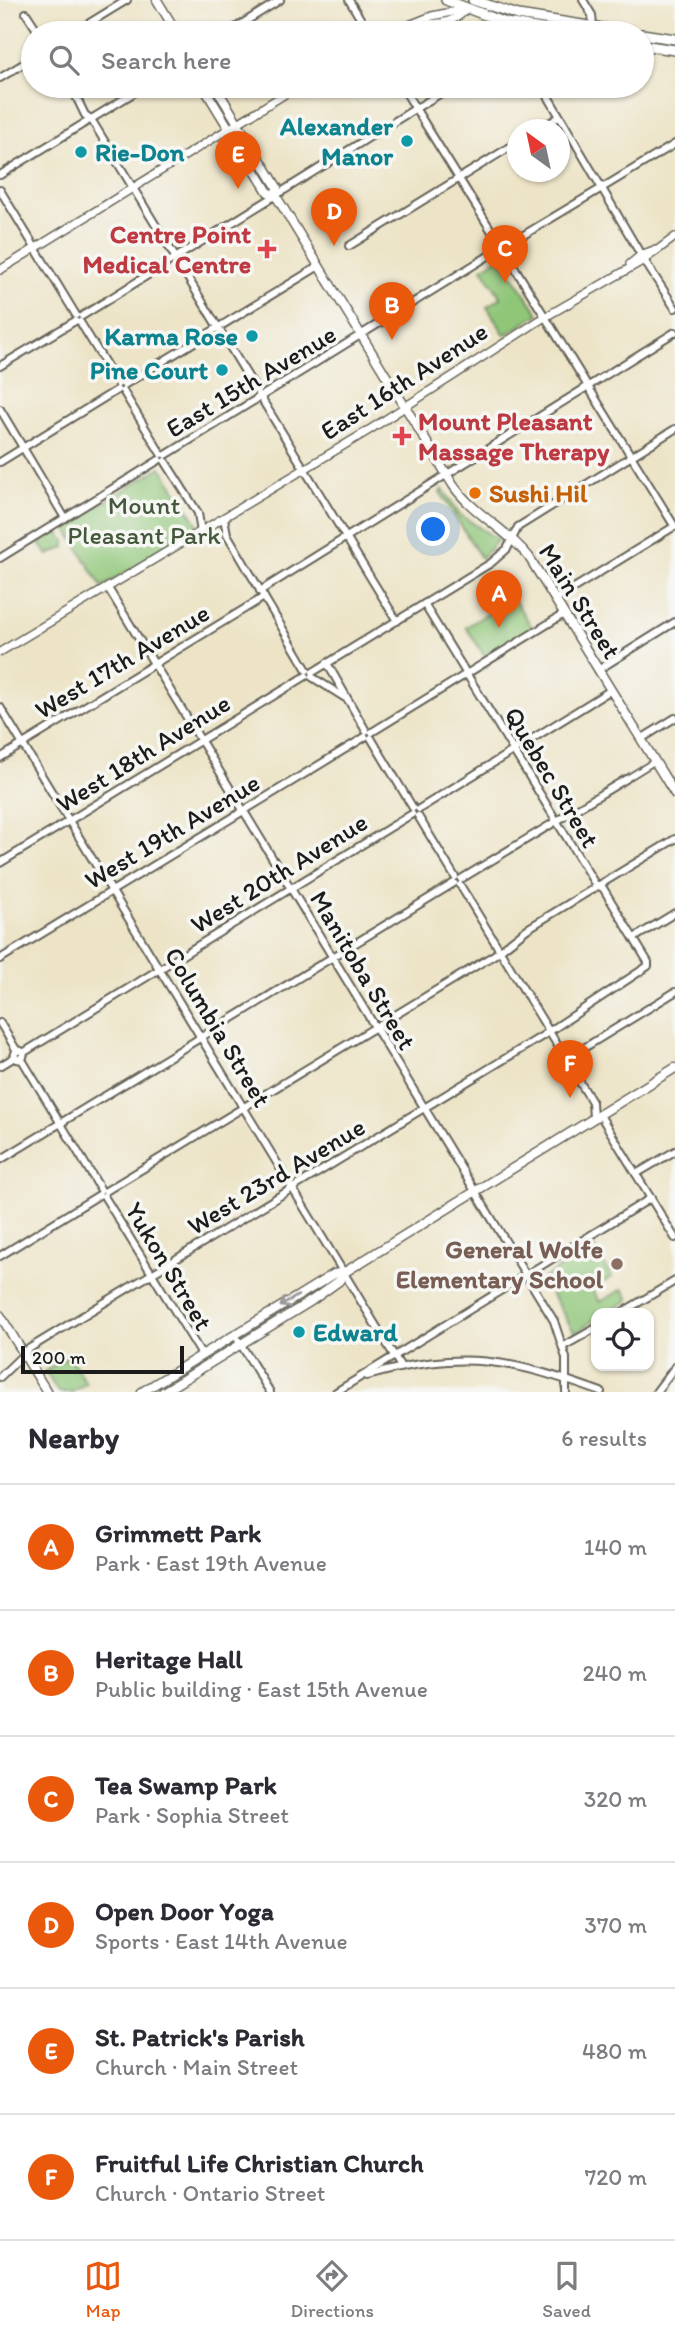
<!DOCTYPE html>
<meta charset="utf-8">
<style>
body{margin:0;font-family:Itim,sans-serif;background:#f2f2f3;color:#2b2b33}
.controls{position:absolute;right:21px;bottom:21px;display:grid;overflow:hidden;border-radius:14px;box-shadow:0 2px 5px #0004}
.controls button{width:63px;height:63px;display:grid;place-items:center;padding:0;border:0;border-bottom:2px solid #e1e1e2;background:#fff;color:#2b2b33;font:35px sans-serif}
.compass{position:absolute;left:507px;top:119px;width:63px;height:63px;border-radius:50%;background:#fff;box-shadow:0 2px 5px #0004;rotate:327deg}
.scale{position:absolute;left:21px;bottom:18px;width:163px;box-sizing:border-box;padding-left:7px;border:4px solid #1c1c1c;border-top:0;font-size:19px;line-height:24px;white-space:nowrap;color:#1c1c1c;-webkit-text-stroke:5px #f6f6f2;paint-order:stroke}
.you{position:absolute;left:434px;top:530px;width:24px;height:24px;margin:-18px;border:5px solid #fff;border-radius:50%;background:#1a73e8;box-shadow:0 0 0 10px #1a73e833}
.badge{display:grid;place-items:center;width:46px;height:46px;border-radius:50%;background:#ea580c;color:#fff;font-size:23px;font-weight:700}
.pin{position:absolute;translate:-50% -58px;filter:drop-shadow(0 2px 4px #0008)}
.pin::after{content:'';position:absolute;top:37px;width:24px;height:21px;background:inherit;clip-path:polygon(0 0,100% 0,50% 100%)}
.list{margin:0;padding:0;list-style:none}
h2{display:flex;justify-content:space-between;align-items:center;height:91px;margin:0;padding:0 28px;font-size:30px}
h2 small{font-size:23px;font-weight:400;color:#7c7c81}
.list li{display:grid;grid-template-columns:46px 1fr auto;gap:21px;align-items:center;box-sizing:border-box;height:126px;padding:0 28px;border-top:2px solid #e1e1e2}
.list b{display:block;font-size:26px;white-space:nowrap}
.list p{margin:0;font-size:23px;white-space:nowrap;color:#7c7c81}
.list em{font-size:23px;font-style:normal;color:#7c7c81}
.icon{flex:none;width:38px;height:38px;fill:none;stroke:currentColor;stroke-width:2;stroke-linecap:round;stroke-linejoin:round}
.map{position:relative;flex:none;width:675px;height:1392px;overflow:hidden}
.search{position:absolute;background:#fff;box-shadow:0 2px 5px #0004;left:21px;right:21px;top:21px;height:77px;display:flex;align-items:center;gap:18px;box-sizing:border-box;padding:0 24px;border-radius:38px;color:#7c7c81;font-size:26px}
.sheet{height:847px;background:#fff}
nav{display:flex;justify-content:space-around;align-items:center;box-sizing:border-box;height:98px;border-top:2px solid #e1e1e2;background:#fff;font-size:19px;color:#7c7c81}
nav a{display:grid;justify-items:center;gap:4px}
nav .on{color:#ea580c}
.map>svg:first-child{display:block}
.green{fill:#8fc678;stroke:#56714a;stroke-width:2}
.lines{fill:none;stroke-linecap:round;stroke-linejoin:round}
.pedestrian-casing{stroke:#656258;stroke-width:8}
.minor-casing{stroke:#656258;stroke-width:10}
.tertiary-casing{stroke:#656258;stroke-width:10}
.secondary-casing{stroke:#656258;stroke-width:11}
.primary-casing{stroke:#656258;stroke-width:12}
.pedestrian{stroke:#fff;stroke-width:4.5}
.minor{stroke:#fff;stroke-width:6}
.tertiary{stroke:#fff;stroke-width:7}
.secondary{stroke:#fff;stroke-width:8}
.primary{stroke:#fff;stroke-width:9}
.oneway{stroke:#999}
.culture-dot{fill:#0f9aa8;stroke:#f6f6f2;stroke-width:2.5}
.health-dot{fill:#e0444e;stroke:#f6f6f2;stroke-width:2.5}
.food-dot{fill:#e8710a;stroke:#f6f6f2;stroke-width:2.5}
.education-dot{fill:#8d6e63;stroke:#f6f6f2;stroke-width:2.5}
.labels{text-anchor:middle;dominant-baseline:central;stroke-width:7;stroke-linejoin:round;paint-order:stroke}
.culture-label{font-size:26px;font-weight:bold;fill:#0d838f;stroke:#f6f6f2;text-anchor:end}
.health-label{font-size:26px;font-weight:bold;fill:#be3a42;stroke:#f6f6f2;text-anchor:end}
.street-label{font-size:26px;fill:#1c1c1c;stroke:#f6f6f2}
.food-label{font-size:26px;font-weight:bold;fill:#c56008;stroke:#f6f6f2;text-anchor:start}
.park-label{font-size:26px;fill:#44583c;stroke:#f6f6f2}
.education-label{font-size:26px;font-weight:bold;fill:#785e54;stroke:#f6f6f2;text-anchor:end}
</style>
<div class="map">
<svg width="675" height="1392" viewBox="0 0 675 1392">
<rect width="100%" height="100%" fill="#f6f6f2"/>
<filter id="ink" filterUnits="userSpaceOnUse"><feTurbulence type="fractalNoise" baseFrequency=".0143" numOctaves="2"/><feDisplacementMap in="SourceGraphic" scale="14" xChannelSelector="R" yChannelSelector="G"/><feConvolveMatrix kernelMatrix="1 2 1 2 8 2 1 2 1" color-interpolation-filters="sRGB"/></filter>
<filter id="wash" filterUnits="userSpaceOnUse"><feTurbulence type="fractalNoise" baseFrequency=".00686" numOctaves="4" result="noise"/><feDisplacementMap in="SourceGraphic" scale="28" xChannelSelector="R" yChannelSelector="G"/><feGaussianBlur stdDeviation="1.57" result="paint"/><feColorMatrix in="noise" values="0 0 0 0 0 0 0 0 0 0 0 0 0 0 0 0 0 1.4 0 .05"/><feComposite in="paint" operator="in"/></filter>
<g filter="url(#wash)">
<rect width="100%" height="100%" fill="#ede4c7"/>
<g class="green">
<polygon points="500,257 539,314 505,335 487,307 501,298 482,268"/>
<polygon points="161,467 200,528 102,587 65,526"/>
<polygon points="443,489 459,514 498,540 481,558 440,492"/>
<polygon points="58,532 65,541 65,547 48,555 39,543"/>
<polygon points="513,598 533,629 486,658 466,627"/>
<polygon points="593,1247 612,1277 592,1289 600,1302 623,1289 629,1300 608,1313 596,1313 596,1319 575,1333 542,1279"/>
<polygon points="69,1356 86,1383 72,1392 58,1392 45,1371"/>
</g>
</g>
<g filter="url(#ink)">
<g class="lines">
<defs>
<polyline id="pedestrian" points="626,779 655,761"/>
<g id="minor">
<polyline points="349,0 369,33"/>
<polyline points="583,0 592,15 593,26"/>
<polyline points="26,13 39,33"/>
<polyline points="506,23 512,33"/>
<polyline points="73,33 127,0"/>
<polyline points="227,33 280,0"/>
<polyline points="0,78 33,58"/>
<polyline points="71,86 85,115 91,119 397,621"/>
<polyline points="402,86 414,106"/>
<polyline points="542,86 641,255"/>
<polyline points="418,107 453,86"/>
<polyline points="417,111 499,243"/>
<polyline points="538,130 559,117"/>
<polyline points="0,175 145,86"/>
<polyline points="0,190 76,315"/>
<polyline points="507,245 675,144"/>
<polyline points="349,246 518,142"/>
<polyline points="505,252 675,527"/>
<polyline points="644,260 675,308"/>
<polyline points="82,316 413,110"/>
<polyline points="80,322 118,384"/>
<polyline points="0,366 75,321"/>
<polyline points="124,385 319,266"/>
<polyline points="123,391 161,454"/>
<polyline points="0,409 65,518"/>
<polyline points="166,455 498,250"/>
<polyline points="165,461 198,513 201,533"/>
<polyline points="0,462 117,390"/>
<polyline points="224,518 227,534 307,670"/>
<polyline points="0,558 159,460"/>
<polyline points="108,588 554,1321 566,1358 566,1392"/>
<polyline points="260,591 675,332"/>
<polyline points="556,599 675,526"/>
<polyline points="327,663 366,731"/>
<polyline points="598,670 675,622"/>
<polyline points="313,672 491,563 507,549 518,527 675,429"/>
<polyline points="312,677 347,699"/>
<polyline points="0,707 401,1367"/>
<polyline points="372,732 564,614"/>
<polyline points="371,738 413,808"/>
<polyline points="641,739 675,718"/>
<polyline points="0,758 264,597"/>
<polyline points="419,809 611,690"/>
<polyline points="418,816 455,877"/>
<polyline points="0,863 306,676"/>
<polyline points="461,879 626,779"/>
<polyline points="460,885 592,1102 593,1118"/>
<polyline points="634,938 675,913"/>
<polyline points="0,959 365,737"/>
<polyline points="0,1023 17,1051"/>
<circle cx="19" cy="1055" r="4.5"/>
<polyline points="23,1053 412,814"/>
<polyline points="21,1058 101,1190"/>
<polyline points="566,1059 675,992"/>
<polyline points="0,1066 15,1057"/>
<polyline points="600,1115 675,1238"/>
<polyline points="0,1160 454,883"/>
<polyline points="636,1174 675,1151"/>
<polyline points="106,1191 494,955 527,929 675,839"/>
<polyline points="104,1196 202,1355"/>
<polyline points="0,1256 99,1195"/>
<polyline points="621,1313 675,1281"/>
<polyline points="235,1335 270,1392"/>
<polyline points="564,1346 596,1328"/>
<path d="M367 1376C463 1349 510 1359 601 1392"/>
<polyline points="0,1377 30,1348 544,1035 648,966 648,962 603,888 595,884 424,604"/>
<polyline points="336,1392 651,1198"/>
<polyline points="656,1392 675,1367"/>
</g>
<g id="tertiary">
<path d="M421 23C438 25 456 22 466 9"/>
<polyline points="389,33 432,16 466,9"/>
<polyline points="630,264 641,255 654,250"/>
<polyline points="0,270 298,86"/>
<polyline points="0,652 366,432 540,320 644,260 675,237"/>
</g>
<g id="secondary">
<polyline points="157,0 177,33"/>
<path d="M203 86 268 192 276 196 453 485C474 515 507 529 529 557L675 794"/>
<polyline points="215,86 277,187 276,196"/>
<polyline points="0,1315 47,1392"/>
<polyline points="142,1392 334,1274 345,1272 675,1068"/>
<polyline points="163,1392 311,1301 339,1281 345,1272"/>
</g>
<g id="primary">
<polyline points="446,0 506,23 565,33"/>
<polyline points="473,0 518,15 634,33"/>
<polyline points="642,34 675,39"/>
<polyline points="642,45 675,50"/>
</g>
</defs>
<use href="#pedestrian" class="pedestrian-casing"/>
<use href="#minor" class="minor-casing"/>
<use href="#tertiary" class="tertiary-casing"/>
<use href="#secondary" class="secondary-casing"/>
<use href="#primary" class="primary-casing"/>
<use href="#pedestrian" class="pedestrian"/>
<use href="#minor" class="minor"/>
<use href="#tertiary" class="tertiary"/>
<use href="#secondary" class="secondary"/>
<use href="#primary" class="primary"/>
</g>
<defs><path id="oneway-shaft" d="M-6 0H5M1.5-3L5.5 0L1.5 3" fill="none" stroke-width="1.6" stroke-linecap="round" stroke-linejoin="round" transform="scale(1.75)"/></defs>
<use class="oneway" href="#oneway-shaft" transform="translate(289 1301) rotate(148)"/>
</g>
<g class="culture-dot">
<circle cx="407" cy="141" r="7"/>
<circle cx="81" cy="152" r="7"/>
<circle cx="252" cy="336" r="7"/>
<circle cx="222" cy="370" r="7"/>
<circle cx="299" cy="1332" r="7"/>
</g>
<g class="health-dot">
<path d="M263.5 238.5h7v7h7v7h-7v7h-7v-7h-7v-7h7z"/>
<path d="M398.5 425.5h7v7h7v7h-7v7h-7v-7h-7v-7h7z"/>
</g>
<circle class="food-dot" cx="475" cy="493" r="7"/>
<circle class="education-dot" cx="617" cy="1264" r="7"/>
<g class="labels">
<g class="culture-label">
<text x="393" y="126">Alexander<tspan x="393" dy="30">Manor</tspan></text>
<text x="95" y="152" text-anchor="start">Rie-Don</text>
<text x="238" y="336">Karma Rose</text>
<text x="208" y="370">Pine Court</text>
<text x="313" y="1332" text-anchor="start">Edward</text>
</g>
<g class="health-label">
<text x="251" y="234">Centre Point<tspan x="251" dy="30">Medical Centre</tspan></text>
<text x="418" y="421" text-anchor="start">Mount Pleasant<tspan x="418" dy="30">Massage Therapy</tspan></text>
</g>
<g class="street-label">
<text transform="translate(251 381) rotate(-31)">East 15th Avenue</text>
<text transform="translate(404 381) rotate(-33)">East 16th Avenue</text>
<text transform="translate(580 601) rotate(58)">Main Street</text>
<text transform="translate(122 661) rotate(-31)">West 17th Avenue</text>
<text transform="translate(143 753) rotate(-32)">West 18th Avenue</text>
<text transform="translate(552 777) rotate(59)">Quebec Street</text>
<text transform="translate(172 831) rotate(-31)">West 19th Avenue</text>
<text transform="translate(279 873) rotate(-32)">West 20th Avenue</text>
<text transform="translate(363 970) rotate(59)">Manitoba Street</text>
<text transform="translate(218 1027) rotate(59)">Columbia Street</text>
<text transform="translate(276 1176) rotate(-31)">West 23rd Avenue</text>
<text transform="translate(169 1266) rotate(59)">Yukon Street</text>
</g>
<g class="food-label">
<text x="489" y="493">Sushi Hil</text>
</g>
<g class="park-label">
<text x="144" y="505">Mount<tspan x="144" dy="30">Pleasant Park</tspan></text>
</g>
<g class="education-label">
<text x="603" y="1249">General Wolfe<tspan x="603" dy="30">Elementary School</tspan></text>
</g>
</g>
</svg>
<div class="controls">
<button><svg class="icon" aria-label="locate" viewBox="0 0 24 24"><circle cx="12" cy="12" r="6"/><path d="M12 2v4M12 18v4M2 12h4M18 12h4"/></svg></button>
</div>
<svg class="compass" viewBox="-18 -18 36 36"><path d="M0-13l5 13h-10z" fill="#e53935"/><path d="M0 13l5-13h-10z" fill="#7c7c81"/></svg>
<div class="scale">200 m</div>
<div class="you"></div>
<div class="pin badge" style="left:499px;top:628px">A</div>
<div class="pin badge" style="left:392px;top:340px">B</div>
<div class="pin badge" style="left:505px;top:283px">C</div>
<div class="pin badge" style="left:334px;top:246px">D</div>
<div class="pin badge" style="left:238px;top:189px">E</div>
<div class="pin badge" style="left:570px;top:1098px">F</div>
<div class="search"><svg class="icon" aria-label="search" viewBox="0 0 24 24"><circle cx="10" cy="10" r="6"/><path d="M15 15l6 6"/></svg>Search here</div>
</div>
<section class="sheet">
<h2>Nearby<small>6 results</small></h2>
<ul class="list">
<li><span class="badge">A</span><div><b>Grimmett Park</b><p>Park · East 19th Avenue</p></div><em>140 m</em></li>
<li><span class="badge">B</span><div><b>Heritage Hall</b><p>Public building · East 15th Avenue</p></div><em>240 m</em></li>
<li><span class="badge">C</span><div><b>Tea Swamp Park</b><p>Park · Sophia Street</p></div><em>320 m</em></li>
<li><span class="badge">D</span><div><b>Open Door Yoga</b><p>Sports · East 14th Avenue</p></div><em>370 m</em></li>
<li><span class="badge">E</span><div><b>St. Patrick's Parish</b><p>Church · Main Street</p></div><em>480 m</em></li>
<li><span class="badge">F</span><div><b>Fruitful Life Christian Church</b><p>Church · Ontario Street</p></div><em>720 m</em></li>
</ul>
</section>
<nav>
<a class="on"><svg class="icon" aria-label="map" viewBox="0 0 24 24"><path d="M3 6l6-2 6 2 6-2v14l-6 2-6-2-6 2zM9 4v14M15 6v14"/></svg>Map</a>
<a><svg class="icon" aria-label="directions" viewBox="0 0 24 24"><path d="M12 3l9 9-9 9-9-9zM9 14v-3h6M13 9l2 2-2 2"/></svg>Directions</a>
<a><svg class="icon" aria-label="saved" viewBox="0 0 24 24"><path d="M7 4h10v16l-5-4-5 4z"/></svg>Saved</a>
</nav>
